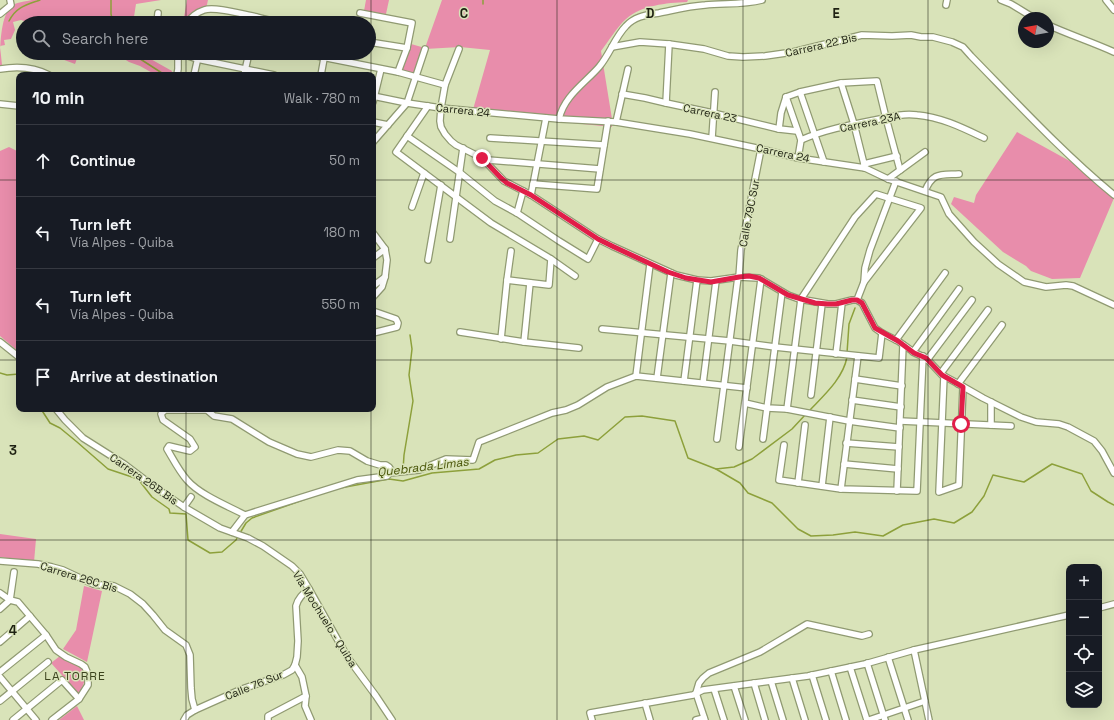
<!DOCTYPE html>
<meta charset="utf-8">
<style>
body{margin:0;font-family:"Space Grotesk",sans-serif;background:#20242c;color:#f1f3f6}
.controls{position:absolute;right:12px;bottom:12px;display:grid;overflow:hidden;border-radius:8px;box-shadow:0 4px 16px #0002}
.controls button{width:36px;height:36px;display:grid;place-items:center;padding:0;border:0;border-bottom:1px solid #363941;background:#171b24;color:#f1f3f6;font:20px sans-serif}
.compass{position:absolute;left:1018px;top:12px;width:36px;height:36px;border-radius:50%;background:#171b24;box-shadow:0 4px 16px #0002;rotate:281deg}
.stop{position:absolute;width:12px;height:12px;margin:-9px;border:3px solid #e11d48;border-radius:50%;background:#fff}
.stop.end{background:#e11d48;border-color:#fff;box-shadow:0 1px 4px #0008}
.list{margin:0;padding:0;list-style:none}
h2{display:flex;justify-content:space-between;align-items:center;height:52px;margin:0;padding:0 16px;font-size:17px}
h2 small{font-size:13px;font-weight:400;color:#9ea1a6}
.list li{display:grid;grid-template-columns:26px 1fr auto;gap:12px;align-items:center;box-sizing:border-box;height:72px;padding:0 16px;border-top:1px solid #363941}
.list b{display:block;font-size:15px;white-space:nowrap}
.list p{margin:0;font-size:13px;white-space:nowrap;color:#9ea1a6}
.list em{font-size:13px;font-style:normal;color:#9ea1a6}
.icon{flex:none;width:22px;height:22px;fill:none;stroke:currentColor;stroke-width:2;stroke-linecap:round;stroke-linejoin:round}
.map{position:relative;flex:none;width:1114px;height:720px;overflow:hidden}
.search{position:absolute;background:#171b24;box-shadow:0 4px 16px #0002;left:16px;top:16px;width:360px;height:44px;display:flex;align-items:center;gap:10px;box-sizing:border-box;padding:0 14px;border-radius:22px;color:#9ea1a6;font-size:15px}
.panel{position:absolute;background:#171b24;box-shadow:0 4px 16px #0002;left:16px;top:72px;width:360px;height:340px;border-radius:8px}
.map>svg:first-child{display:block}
.green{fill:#e88dab}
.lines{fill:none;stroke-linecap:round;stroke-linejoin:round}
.stream{stroke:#8da03b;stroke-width:1.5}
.minor-casing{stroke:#909a72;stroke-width:8}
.minor{stroke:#fff;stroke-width:5.5}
.route{stroke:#e11d48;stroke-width:5}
.grid{fill:none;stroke:#1e2112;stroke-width:1;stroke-opacity:0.55}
.labels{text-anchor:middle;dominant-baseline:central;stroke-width:3;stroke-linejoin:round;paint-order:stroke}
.street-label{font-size:11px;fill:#1e2112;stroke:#d9e3b9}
.water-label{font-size:12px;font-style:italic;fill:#485407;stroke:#d9e3b9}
.neighbourhood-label{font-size:12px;letter-spacing:1px;fill:#3c431e;stroke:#d9e3b9}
.grid-label{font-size:13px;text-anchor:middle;font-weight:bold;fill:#1e2112;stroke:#d9e3b9;stroke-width:3;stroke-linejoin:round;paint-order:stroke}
</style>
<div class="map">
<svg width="1114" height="720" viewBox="0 0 1114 720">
<rect width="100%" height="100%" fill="#d9e3b9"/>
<g class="green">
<path d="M32 0H161L136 4 133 23H31L21 20 13 22 15 30 11 39 4 40 5 45 0 46 2 65H0C0 48 0 18 11 6 14 3 27 1 32 0Z"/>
<polygon points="187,0 208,0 206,9 187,23 183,23"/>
<polygon points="366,0 389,0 386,14 364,11"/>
<path d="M442 0H688L687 2C666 3 642 5 626 19 616 28 609 41 601 51L612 119V127L472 113 490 50 460 47 425 49 416 75 402 71 411 44 425 48Z"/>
<polygon points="52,53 79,53 75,64 51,55"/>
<polygon points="115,53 140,53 172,71 171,75 156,75 140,66 129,62"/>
<polygon points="1017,132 1077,165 1114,198 1080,278 1052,279 1031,271 1026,266 1003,252 951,204 954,197 974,203 976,195"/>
<polygon points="9,147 19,152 19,352 0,336 0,151"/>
<polygon points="0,534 36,539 34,562 0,557"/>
<polygon points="84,586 102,591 87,662 63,649 76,630"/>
<path d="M60 656C81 666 93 669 79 694L51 663Z"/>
<polygon points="77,706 84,720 59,720"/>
</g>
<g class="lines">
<g class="stream">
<polyline points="111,0 111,14 113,23"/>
<polyline points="483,0 483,4"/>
<path d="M9 21C16 7 26 5 40 0"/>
<polyline points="131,53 165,75"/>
<polyline points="847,353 849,324 855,308"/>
<polyline points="0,373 7,375 19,374"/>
<polyline points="41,409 50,423 60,428 77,442 108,469 138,479 152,497 169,509 170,513 186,514 188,540 210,553 222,552 236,540 238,536"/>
<path d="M808 412C823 396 843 379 847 357"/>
<polyline points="716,469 734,467 752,459 792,429 806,414"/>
<polyline points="403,470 404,455 413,401 409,375 412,349 410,335"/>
<polyline points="340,488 389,479 403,481 432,473 479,469 495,460 516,455 538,453 558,439 584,436 598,440 625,417 642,416 675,421 688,458 716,469 740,483 748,493 772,503 798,529 811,536 833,535 855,532 883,536 903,525 934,519 954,523 972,512 984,496 993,475 1024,482 1052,464 1082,474 1091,491 1108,502 1114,505"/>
<polyline points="240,533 246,523 252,518 317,495"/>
</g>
<defs>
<g id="minor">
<polyline points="1001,0 1011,4 1034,18"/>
<polyline points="1106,0 1114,10"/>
<polyline points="946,5 947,0"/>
<polyline points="360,13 412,23 407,48 398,72"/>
<polyline points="0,14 11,5 10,0"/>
<polyline points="157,23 158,13"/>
<path d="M187 23C191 17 198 12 204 10 215 6 245 15 257 17 266 20 275 21 285 23"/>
<path d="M1048 25C1070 35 1092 42 1114 52"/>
<polyline points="369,42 407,48"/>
<path d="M612 47 640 42 669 44 704 49 728 56 743 57 765 56 793 52 862 35 892 36 911 35 921 37H933L952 42 963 47 971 56C1017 103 1063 153 1114 195"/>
<polyline points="459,49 445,85 441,108 440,121 441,127 445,134 451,141 456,145 482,158 504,181 531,195 598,239 612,246 676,275 697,280 711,281 739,277 759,278 788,295 799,299 828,304 836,304 852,300 857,300 862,303 875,328 882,333 898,341 915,353 926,358 942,375 955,382 983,398 1021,417 1036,422 1059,424 1068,427 1094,441 1102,451 1114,473"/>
<polyline points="179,53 197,59 274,75"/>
<polyline points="302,53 398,72 445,85"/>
<path d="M0 69C17 66 34 67 49 75"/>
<polyline points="177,75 178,69 178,53"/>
<polyline points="194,75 199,53"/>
<polyline points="244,75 249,53"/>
<polyline points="321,75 325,53"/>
<polyline points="841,83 854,124 865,168"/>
<polyline points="800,92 824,162"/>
<polyline points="622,94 645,98 666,103 713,113 779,129 797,131"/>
<polyline points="373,96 407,103 441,108 559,119 616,122 690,134 761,149 798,158 865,168 888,179 941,197 949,214 974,242 998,264 1024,282 1046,287 1066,285 1073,286 1114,305"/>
<polyline points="786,97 800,92 841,83 877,81 886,118 900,170"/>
<polyline points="786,97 801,140 798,158"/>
<polyline points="373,102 381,69"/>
<polyline points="666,103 669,44"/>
<polyline points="0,104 19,106"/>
<polyline points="428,106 396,152 491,223 551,259 549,285 507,280"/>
<path d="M559 119C564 96 585 83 599 67 610 54 615 37 626 26 635 16 647 15 659 13 674 10 689 6 705 5 724 3 743 5 762 0"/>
<polyline points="373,122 388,125"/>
<polyline points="616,122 628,69"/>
<polyline points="779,129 781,113 786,97"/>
<polyline points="407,136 459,172 495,201 517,213 559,241 588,259 598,239"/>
<polyline points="490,138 604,145"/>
<polyline points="712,138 715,92"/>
<path d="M801 140C824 130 850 125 875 120 889 117 903 113 917 115 941 117 963 128 984 138"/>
<polyline points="373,142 407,103 425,49"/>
<polyline points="485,161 488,160 600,169"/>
<polyline points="864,164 897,156"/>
<polyline points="888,179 925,152"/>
<polyline points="533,184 597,189 608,121"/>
<path d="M925 191C933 172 940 175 959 174"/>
<polyline points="531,195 546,118"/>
<polyline points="412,207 424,173"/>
<polyline points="517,213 523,191"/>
<polyline points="373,233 385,249 387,260 385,277 382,287 373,297"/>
<polyline points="450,239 463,148"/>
<polyline points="373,258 385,249"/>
<polyline points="551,259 575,276"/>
<polyline points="428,260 441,185"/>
<polyline points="739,277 741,250 761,149"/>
<polyline points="373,286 385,277"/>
<polyline points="857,300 864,282 865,268 870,250 896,181"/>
<polyline points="373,311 396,319 398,323 397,327 373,333"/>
<polyline points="602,329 730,341 775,347 879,358 882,333"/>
<polyline points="460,332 524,342 579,348"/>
<polyline points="501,339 507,280 511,251"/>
<polyline points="896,340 945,273"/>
<polyline points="0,342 19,357"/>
<polyline points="524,342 530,283"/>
<polyline points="913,352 959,289"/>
<polyline points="836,354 842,303"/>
<polyline points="927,360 972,300"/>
<polyline points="941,373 988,310"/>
<polyline points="636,376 650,264"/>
<polyline points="944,376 939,492 959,485 963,387"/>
<polyline points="657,378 671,273"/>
<polyline points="855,379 902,386"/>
<polyline points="684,381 697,280"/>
<polyline points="703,383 716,281"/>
<polyline points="958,384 1002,325"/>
<polyline points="811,395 822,304"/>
<polyline points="852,400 901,407"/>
<polyline points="745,403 767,408 787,409 849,421 900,428"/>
<polyline points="56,409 65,420 83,438 124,464 153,486 184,507 220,528 248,538 263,546 292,566 300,574 309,589 348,658 376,696 392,720"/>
<path d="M206 409 207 410H165L161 414 163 420 190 439 195 447 190 451 169 446 167 449C173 459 179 471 187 480 200 495 228 506 245 515"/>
<polyline points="787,409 801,299 855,217 876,194 921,208 864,282"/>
<polyline points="207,410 214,416 232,419 269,442 297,454 311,457 338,450 350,451 367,461 380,465 386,465 389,467 391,470 390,473 387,476 357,480 245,515 232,532"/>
<polyline points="900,421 1011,426"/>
<polyline points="991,425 991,402"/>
<polyline points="717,439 738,277"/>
<polyline points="763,439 782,292"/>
<polyline points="846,443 899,447"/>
<polyline points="784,445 779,480 841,489 917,491 923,356"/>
<polyline points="739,447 761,279"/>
<polyline points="844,464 898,469"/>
<polyline points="390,473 419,470 446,459 473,460 479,442 552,413 566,410 578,405 607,387 636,376 747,388"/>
<polyline points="798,483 805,425"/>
<polyline points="822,486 830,417"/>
<polyline points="841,489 858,356"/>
<polyline points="897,491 903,345"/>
<polyline points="184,507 191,497"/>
<polyline points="0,561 38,564 52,567 63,570 93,584 101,585 107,585 114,586 130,594 143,604 153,615 165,630 186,645 190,655 191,688 192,699 195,710"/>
<polyline points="0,593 10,600 18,602 46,635 56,650 66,657 81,664 85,667 88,674 88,685 79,699 52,720"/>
<polyline points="10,600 14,572"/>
<polyline points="1099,608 1114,604"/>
<polyline points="0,609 10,600"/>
<polyline points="0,642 30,616"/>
<polyline points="914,650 929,720"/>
<polyline points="888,657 908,720"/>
<polyline points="867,663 885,720"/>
<polyline points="295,665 302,677 306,696 305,706 311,720"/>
<polyline points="850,667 867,720"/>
<polyline points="831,671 846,720"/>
<polyline points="0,672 46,635"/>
<polyline points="812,675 826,720"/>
<polyline points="0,677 36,720"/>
<polyline points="792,678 805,720"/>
<polyline points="771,681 783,720"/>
<polyline points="754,683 765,720"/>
<polyline points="734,686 745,720"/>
<polyline points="714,689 724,720"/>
<polyline points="0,701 48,662"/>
<polyline points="645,703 650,720"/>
<polyline points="13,720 62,680 79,699"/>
<path d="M184 720 187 715 195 710 242 689 283 675 292 670 295 665 297 657 298 641 296 606C298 598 303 594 309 589"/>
<polyline points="268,720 268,716 306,696"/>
<polyline points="592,720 590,713 693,695 703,690 808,676 865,664 914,650 1069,615"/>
<polyline points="696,720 704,718"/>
<polyline points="705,720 696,693 699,683 703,678 709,673 760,652 807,624 862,636 869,634"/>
<polyline points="869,720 925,701"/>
</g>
</defs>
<use href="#minor" class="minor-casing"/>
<use href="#minor" class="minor"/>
</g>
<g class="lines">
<polyline class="route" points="482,158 501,178 507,183 531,195 598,239 612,246 668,272 686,278 711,282 739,277 749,276 759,278 788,295 815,303 828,304 836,304 852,300 857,300 862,303 875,328 882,332 898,341 914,353 926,358 942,375 963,387 961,424"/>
</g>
<path class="grid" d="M186 0V23M371 0V75M557 0V720M743 0V720M928 0V720M186 53V75M0 180H19M373 180H1114M0 360H19M373 360H1114M186 409V720M371 409V720M0 540H1114"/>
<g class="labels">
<g class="street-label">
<text transform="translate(821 45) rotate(-13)">Carrera 22 Bis</text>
<text transform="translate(463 110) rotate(6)">Carrera 24</text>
<text transform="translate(710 113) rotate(12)">Carrera 23</text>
<text transform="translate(870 122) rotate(-12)">Carrera 23A</text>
<text transform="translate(783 153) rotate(12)">Carrera 24</text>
<text transform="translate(749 213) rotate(-79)">Calle 79C Sur</text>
<text transform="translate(144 479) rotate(35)">Carrera 26B Bis</text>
<text transform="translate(79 577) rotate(17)">Carrera 26C Bis</text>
<text transform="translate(325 619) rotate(58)">Vía Mochuelo - Quiba</text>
<text transform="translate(254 685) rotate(-22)">Calle 76 Sur</text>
</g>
<g class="water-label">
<text transform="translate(423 467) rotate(-7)">Quebrada Limas</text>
</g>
<g class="neighbourhood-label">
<text x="75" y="676">LA TORRE</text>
</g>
</g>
<g class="grid-label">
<text x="464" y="18">C</text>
<text x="650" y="18">D</text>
<text x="836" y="18">E</text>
<text x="13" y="455">3</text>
<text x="13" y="635">4</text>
</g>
</svg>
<div class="controls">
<button>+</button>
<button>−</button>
<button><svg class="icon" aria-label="locate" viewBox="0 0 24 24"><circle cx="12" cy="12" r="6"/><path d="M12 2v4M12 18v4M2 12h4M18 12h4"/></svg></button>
<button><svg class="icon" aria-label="layers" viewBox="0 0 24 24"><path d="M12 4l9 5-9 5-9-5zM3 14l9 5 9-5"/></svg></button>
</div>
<svg class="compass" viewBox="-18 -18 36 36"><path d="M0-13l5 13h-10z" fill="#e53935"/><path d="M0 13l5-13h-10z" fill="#9ea1a6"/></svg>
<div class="stop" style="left:961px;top:424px"></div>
<div class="stop end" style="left:482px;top:158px"></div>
<div class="search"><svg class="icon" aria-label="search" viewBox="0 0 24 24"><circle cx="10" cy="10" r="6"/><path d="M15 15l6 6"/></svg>Search here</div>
<section class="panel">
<h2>10 min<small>Walk · 780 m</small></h2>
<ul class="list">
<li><svg class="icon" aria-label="ahead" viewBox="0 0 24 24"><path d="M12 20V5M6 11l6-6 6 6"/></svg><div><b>Continue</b></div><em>50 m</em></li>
<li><svg class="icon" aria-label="left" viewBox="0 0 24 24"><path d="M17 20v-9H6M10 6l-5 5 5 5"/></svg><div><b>Turn left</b><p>Vía Alpes - Quiba</p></div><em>180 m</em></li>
<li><svg class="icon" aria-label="left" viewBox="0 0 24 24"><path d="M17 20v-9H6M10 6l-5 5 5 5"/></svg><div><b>Turn left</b><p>Vía Alpes - Quiba</p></div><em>550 m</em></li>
<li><svg class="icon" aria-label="arrive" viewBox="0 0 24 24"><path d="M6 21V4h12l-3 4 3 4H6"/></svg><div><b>Arrive at destination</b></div></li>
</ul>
</section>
</div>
